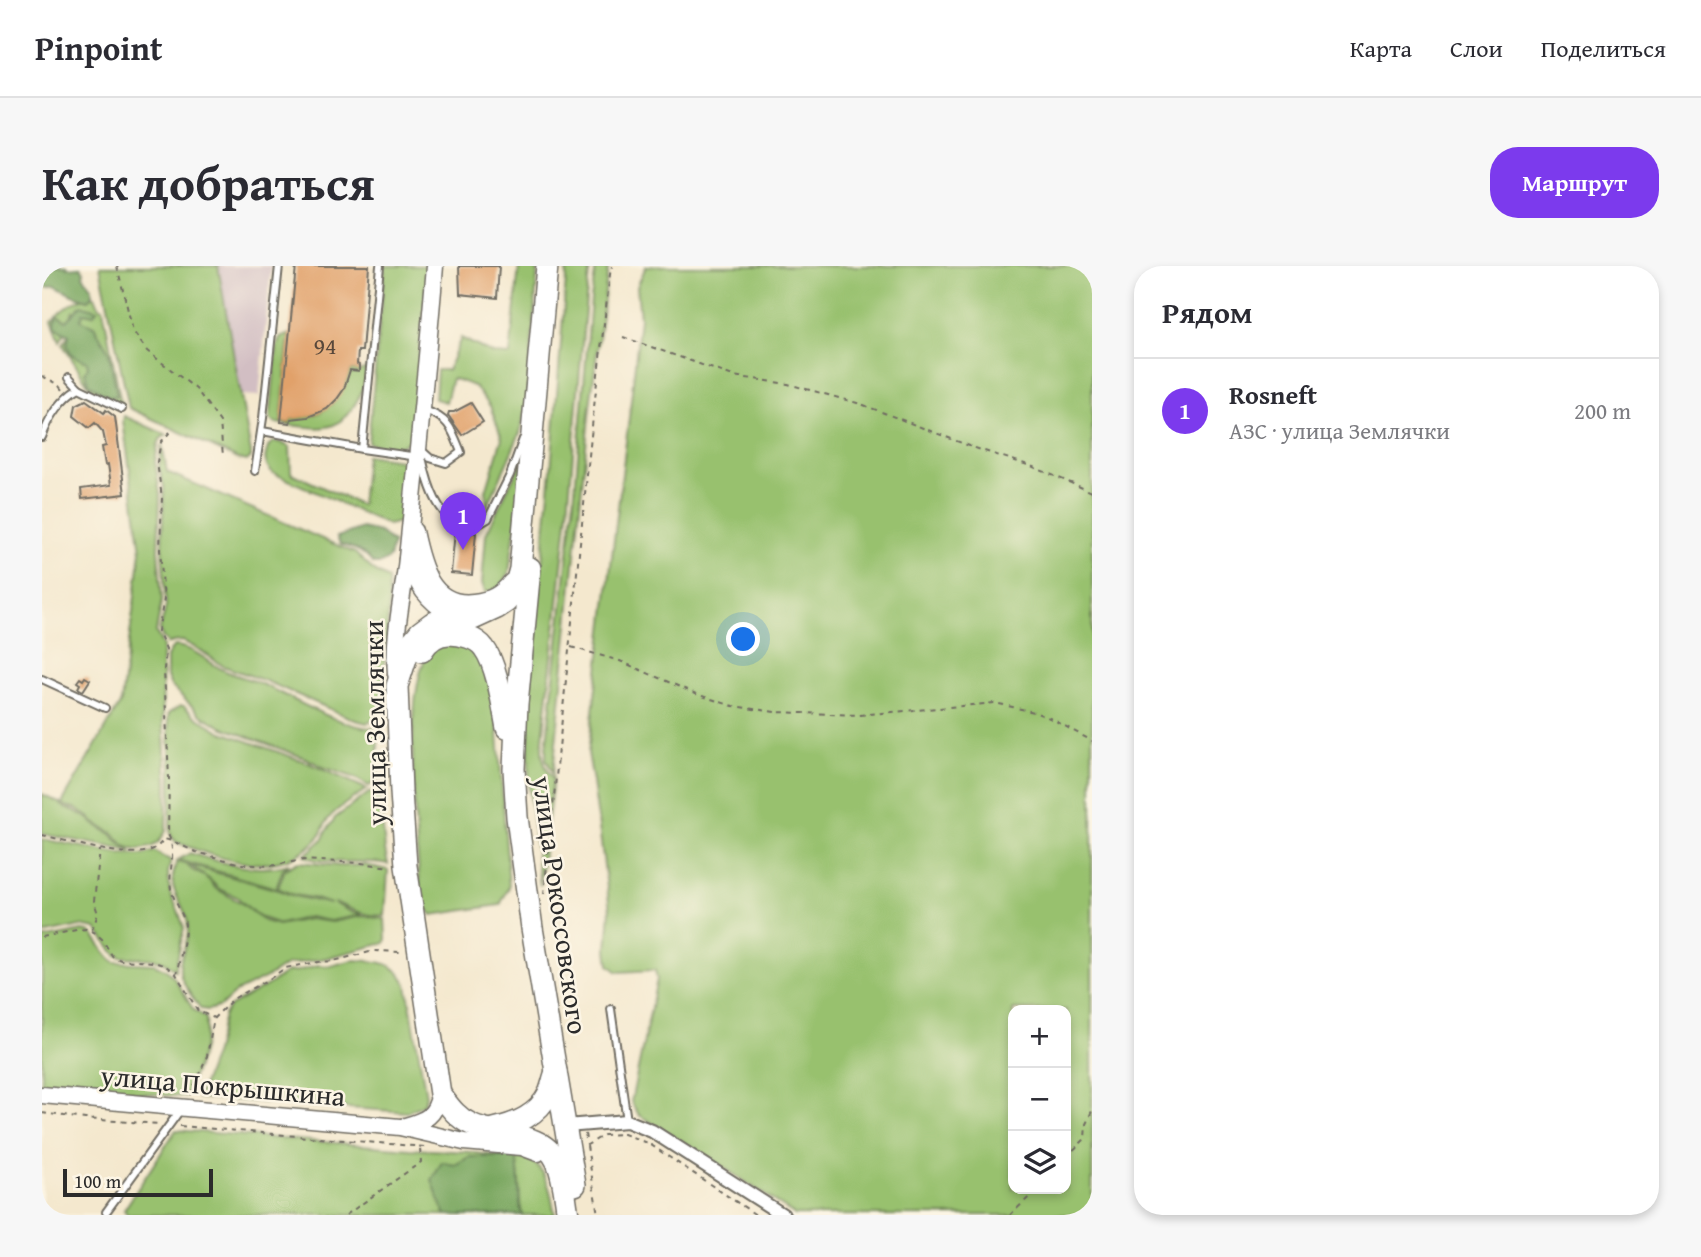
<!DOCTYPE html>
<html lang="ru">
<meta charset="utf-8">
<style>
body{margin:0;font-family:"Gentium Book Plus",serif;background:#f7f7f7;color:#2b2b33}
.controls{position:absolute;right:21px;bottom:21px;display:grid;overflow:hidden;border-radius:14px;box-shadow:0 4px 10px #0003}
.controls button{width:63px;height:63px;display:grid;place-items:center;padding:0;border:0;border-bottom:2px solid #e1e1e2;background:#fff;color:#2b2b33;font:35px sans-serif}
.scale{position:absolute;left:21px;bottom:18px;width:150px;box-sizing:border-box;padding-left:7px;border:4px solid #2b2b2b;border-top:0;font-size:19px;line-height:24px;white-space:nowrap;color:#2b2b2b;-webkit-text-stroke:5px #fcf5e5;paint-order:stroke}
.you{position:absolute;left:702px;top:374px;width:24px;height:24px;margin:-18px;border:5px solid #fff;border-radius:50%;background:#1a73e8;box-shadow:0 0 0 10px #1a73e833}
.badge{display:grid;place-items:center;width:46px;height:46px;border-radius:50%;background:#7c3aed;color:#fff;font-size:23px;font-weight:700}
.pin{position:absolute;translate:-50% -58px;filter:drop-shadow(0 2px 4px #0008)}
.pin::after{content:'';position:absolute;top:37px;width:24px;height:21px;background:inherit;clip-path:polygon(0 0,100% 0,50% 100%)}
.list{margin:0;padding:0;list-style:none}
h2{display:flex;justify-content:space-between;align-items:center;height:91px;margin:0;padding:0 28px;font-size:30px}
h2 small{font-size:23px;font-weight:400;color:#7c7c81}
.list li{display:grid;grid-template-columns:46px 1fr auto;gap:21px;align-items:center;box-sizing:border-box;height:105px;padding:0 28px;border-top:2px solid #e1e1e2}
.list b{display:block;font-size:26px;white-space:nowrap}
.list p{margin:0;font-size:23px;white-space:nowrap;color:#7c7c81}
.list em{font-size:23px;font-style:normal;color:#7c7c81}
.icon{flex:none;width:38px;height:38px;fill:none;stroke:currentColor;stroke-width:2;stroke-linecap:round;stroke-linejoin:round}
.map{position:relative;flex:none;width:1050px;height:949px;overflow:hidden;border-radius:28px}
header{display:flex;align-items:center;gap:42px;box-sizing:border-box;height:98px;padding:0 35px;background:#fff;border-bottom:2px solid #e1e1e2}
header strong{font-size:33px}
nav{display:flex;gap:38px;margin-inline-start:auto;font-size:24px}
.intro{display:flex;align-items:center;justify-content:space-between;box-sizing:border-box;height:168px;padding:0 42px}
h1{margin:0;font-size:49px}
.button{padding:18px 32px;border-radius:28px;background:#7c3aed;color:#fff;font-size:24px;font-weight:700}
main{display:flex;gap:42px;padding:0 42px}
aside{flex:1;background:#fff;border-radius:28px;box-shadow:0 4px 10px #0003}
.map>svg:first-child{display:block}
.industrial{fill:#d2bec3}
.green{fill:#98c16e;stroke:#62764c;stroke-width:2;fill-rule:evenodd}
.forest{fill:#7aa761;stroke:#526946;stroke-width:2}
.building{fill:#e1a16a}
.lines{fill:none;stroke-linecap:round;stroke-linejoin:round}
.lane-casing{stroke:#716d64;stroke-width:10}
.street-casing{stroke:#716d64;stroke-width:16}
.secondary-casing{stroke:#716d64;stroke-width:19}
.highway-casing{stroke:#716d64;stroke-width:24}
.path{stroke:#716d64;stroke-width:2;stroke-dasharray:5 5;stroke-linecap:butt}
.lane{stroke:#fff;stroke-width:6}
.street{stroke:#fff;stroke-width:12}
.secondary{stroke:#fff;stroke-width:16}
.highway{stroke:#fff;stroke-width:21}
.labels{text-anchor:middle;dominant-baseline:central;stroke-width:5;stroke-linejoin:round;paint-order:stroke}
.number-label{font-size:24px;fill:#58483b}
.street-label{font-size:28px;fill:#2b2b2b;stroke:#fcf5e5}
</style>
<header>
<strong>Pinpoint</strong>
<nav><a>Карта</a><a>Слои</a><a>Поделиться</a></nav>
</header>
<div class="intro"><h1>Как добраться</h1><a class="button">Маршрут</a></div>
<main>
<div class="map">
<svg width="1050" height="949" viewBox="0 0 1050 949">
<rect width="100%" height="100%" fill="#fcf5e5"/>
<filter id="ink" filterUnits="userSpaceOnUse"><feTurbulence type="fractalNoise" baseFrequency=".0143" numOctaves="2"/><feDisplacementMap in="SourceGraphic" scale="14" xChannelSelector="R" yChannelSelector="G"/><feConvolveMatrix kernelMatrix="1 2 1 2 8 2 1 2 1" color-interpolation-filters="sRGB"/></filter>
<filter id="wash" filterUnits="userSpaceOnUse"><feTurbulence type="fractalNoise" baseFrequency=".00686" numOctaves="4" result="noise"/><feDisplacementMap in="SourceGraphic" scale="28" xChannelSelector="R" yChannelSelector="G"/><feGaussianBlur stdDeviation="1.57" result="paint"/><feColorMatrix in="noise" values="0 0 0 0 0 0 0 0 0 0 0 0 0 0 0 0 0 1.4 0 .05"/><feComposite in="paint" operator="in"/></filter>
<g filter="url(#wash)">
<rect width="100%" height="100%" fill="#f4e8ce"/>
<polygon class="industrial" points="177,0 229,0 217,130 199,129"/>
<g class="green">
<polygon points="58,0 176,0 209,187 209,191 205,195 196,193 87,142"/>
<path d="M343 0H386L370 171C361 187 341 180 326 177Z"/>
<polygon points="477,0 496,0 485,137 478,167 445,242 444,225 460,172 448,140 432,120 410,112 404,136 393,133 395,104 406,104 419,72 451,88 468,89"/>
<path d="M525 0H548L544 32 526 246 500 482C500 494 503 503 511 512L498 620 487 521 486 442 509 204Z"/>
<polygon points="554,0 565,0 566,3 548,140 511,507 504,493 504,483 533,225 549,33"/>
<path d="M604 0H1050V949H753L663 889 597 849 589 836 615 713 613 704 576 706 567 699 565 684 568 644 551 516 546 487 588 143 598 52 595 21ZM1024 744V923H971V744Z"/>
<path d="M53 30 57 40 61 42 79 137 78 139 50 125 21 79 35 53 36 47 31 45 29 51 31 53 18 76 10 56C19 42 36 32 53 30Z"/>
<path d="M247 68 239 156 248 157 249 153C284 151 298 136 308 104L317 105 326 102C324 123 307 158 284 161 275 163 265 161 256 160 247 159 238 160 230 155L228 152 235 80 238 72Z"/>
<polygon points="82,150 125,169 119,172 116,178 113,196 118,228 116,284 120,334 114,366 121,380 120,394 121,457 125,516 124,565 116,577 109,581 94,584 83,580 71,567 52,557 48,552 33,542 24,540 20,537 79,436 99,285 81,155"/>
<path d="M232 176H237L248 181 249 207 319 239 324 189 359 194 364 203 361 251 358 256 346 259 231 207C221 197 222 191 227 179Z"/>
<polygon points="120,179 125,206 313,287 333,306 346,313 347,338 339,443 333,454 325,457 313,454 224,415 181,400 158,384 141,375 131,376 126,378 120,370 118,364 124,340 120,281 122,221 117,201"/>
<polygon points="484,185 467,307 458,323 443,326 440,317 444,268"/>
<path d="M400 375 422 376 439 387 454 438 467 621 458 639 390 649 379 636C376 585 358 423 388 385 391 381 397 378 400 375Z"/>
<path d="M133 380C152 381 165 396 181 404 194 410 209 413 222 419 252 433 302 463 333 462L336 468V514L327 520 311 511 281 501 266 493 180 461 159 449 129 420 125 411V391L130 382Z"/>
<path d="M138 440H142L154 451 180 466 264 496 325 523C312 532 296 541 286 553 282 559 280 567 276 572 237 616 180 594 134 576L129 570 128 563 129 501 126 452 127 447Z"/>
<path d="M328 526 338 531 343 584 346 598C319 592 288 601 262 590L281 573 283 567 293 552Z"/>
<polygon points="0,528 17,536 23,542 31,544 47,553 52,558 69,568 79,578 90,585 0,568"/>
<polygon points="0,573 77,588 101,589 113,585 121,591 129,594 126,607 128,627 136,644 142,662 133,704 123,696 113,693 79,691 74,689 54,663 38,660 0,668"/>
<path d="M148 587C181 597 213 608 247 598L241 603 234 622 136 594Z"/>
<path d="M135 596 144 598 150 604 162 610 168 615 173 622 201 638 222 655 236 659 267 653 290 656 320 650 343 653 344 673 343 677 284 692 244 699 227 710 194 726 179 740 166 744 159 743C152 734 143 722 139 711 134 695 147 678 146 663 146 635 121 629 135 596Z"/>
<path d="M256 596 300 600 323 599 346 604 343 650C333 650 323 649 314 645 306 643 300 638 292 637L309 646 320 649 288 655 267 651 238 658 223 653 212 647 195 631 177 623 167 613 147 599 233 623 252 630 289 638 270 632 252 629 236 622 243 603Z"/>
<path d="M41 665 49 667C57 675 64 691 73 696L112 698 123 703 131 710 151 743 164 752C166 780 153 805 143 831L0 819V673Z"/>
<path d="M311 694C335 695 353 694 365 719L384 830 382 838 365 846 156 832 173 786 182 749 188 740 226 719 245 706 256 705 275 699 288 700Z"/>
<path d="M134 864 368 883 430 886C443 890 455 888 468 889 505 892 507 919 513 949H480C475 930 480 909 473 891H427L413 899 396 932 404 949H86L82 944Z"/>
</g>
<g class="forest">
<polygon points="0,0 25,0 25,2 39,1 42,6 41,10 50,21 50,30 46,34 30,29 13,20 6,22 0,17"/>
<polygon points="39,39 55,44 51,49 41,47 39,54 52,60 67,86 75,130 68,131 47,118 43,106 46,101 45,96 30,89 25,80 27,69 13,62 14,50 25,55"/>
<path d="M320 262 337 266 351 277 347 292 337 298H331C321 285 314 283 298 278L295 271Z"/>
<path d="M427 891H474C479 910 475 930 480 949H404L396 932 390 914 400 896 413 899Z"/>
</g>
<g id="blocks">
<g class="building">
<polygon points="254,0 327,0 320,85 316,85 315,98 317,99 317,105 308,104 302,123 295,133 285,143 266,151 249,153 248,157 239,156"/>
<polygon points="417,0 457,0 455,32 418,28"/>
<polygon points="44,134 62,147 64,144 73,151 83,228 40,233 39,223 69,219 66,198 63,199 60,181 64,180 61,166 53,157 47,162 32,150 34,139"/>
<polygon points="429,137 441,156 420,169 406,149 407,146 412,146"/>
<polygon points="413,265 434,267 430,309 409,307"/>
<polygon points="43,411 48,414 41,425 36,422 38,418 35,416 38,412 41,414"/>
</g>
</g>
</g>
<g filter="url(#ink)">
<use href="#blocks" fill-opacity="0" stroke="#716d64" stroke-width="2"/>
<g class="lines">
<defs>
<g id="lane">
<polyline points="338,0 320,183 376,191"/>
<polyline points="27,111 37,122"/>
<polyline points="220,165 320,183"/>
<path d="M0 171C7 152 20 132 37 122L80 143"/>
<path d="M378 183 388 192 404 197 419 186C410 163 407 152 382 144"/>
<path d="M381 195C385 214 393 244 412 255 418 259 427 259 434 260L446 253 468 209 481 173"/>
<polyline points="213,205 221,152 237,0"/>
<polyline points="0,413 63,442"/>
<polyline points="569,743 585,855"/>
<polyline points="64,946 139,843"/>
</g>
<polyline id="street" points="524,860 585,855 610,865 741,949"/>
<g id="secondary">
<path d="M372 265C379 298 389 342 432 336 448 334 459 329 469 316"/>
<path d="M365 293C377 322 383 332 409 350"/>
<path d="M354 408C351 369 361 331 365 292 375 195 385 97 393 0"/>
<polyline points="0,829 358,861 422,876 480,881 496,887"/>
<path d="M360 861C383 854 392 853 398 828"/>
</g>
<g id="highway">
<path d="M505 0 478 303 471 328 464 336 455 342 431 353 409 350 390 357 378 366 369 377 355 420 359 526 364 600 398 828C407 840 415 852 429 858 456 871 501 864 515 896 522 912 523 932 526 949"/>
<polyline points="488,302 475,438 472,503 475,551 490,662 533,919"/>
<path d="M380 385C386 375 396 368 407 368 419 368 435 372 442 382 455 399 461 441 465 462"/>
<path d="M452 863C475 858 496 849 507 827 510 821 511 813 514 806"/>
</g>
</defs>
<use href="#lane" class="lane-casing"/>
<use href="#street" class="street-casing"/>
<use href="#secondary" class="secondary-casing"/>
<use href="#highway" class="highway-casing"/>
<g class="path">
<polyline points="75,0 91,65 105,85 154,123 178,156 181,190"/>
<polyline points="581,71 691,110 746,118 819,138 930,181 989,200 1050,226"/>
<polyline points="0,110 18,119 21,123"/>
<path d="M128 166 119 176 115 196 120 232 118 284 122 333 116 365 124 383 122 403 127 513 126 568C135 586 126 605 129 623 131 633 139 644 142 654 146 664 137 697 134 708"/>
<polyline points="529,381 578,395 654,428 691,440 733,446 817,449 953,437 992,446 1010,453 1050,475"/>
<path d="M0 569C27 575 84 594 109 584 115 582 118 578 122 573L130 575 154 586 199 598 228 600 261 594 319 597 348 601"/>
<polyline points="502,628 552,141 568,8 570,0"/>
<polyline points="50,664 56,648 52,635 58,584"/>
<polyline points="0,671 34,664 44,663 52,666 60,673 71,691 79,694 112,696 124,700 134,708 156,745 172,752"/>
<polyline points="148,829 165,790 172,752 191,733 226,714 243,702 276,696 291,695 332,685 361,686"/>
<polyline points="0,847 43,853 118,858"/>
<polyline points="138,860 383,881"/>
<polyline points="543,868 545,879 562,869 582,868 606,877 714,949"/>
<polyline points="545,880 556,949"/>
<polyline points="1024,891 1043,873 1044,858 1050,845"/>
<polyline points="304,949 379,896 378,882"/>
<polyline points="968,949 996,923"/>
</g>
<use href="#lane" class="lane"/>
<use href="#street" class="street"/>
<use href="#secondary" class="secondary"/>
<use href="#highway" class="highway"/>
</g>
</g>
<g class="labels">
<g class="number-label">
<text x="283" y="79">94</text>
</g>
<g class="street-label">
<text transform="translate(332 457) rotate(-91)">улица Землячки</text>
<text transform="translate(519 639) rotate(82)">улица Рокоссовского</text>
<text transform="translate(181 819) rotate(5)">улица Покрышкина</text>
</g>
</g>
</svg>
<div class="controls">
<button>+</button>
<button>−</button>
<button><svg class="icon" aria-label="layers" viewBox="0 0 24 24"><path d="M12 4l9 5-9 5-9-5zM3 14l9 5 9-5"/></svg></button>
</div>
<div class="scale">100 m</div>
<div class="you"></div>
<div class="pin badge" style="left:421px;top:284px">1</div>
</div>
<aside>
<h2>Рядом<small></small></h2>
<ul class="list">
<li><span class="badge">1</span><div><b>Rosneft</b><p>АЗС · улица Землячки</p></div><em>200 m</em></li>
</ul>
</aside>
</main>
